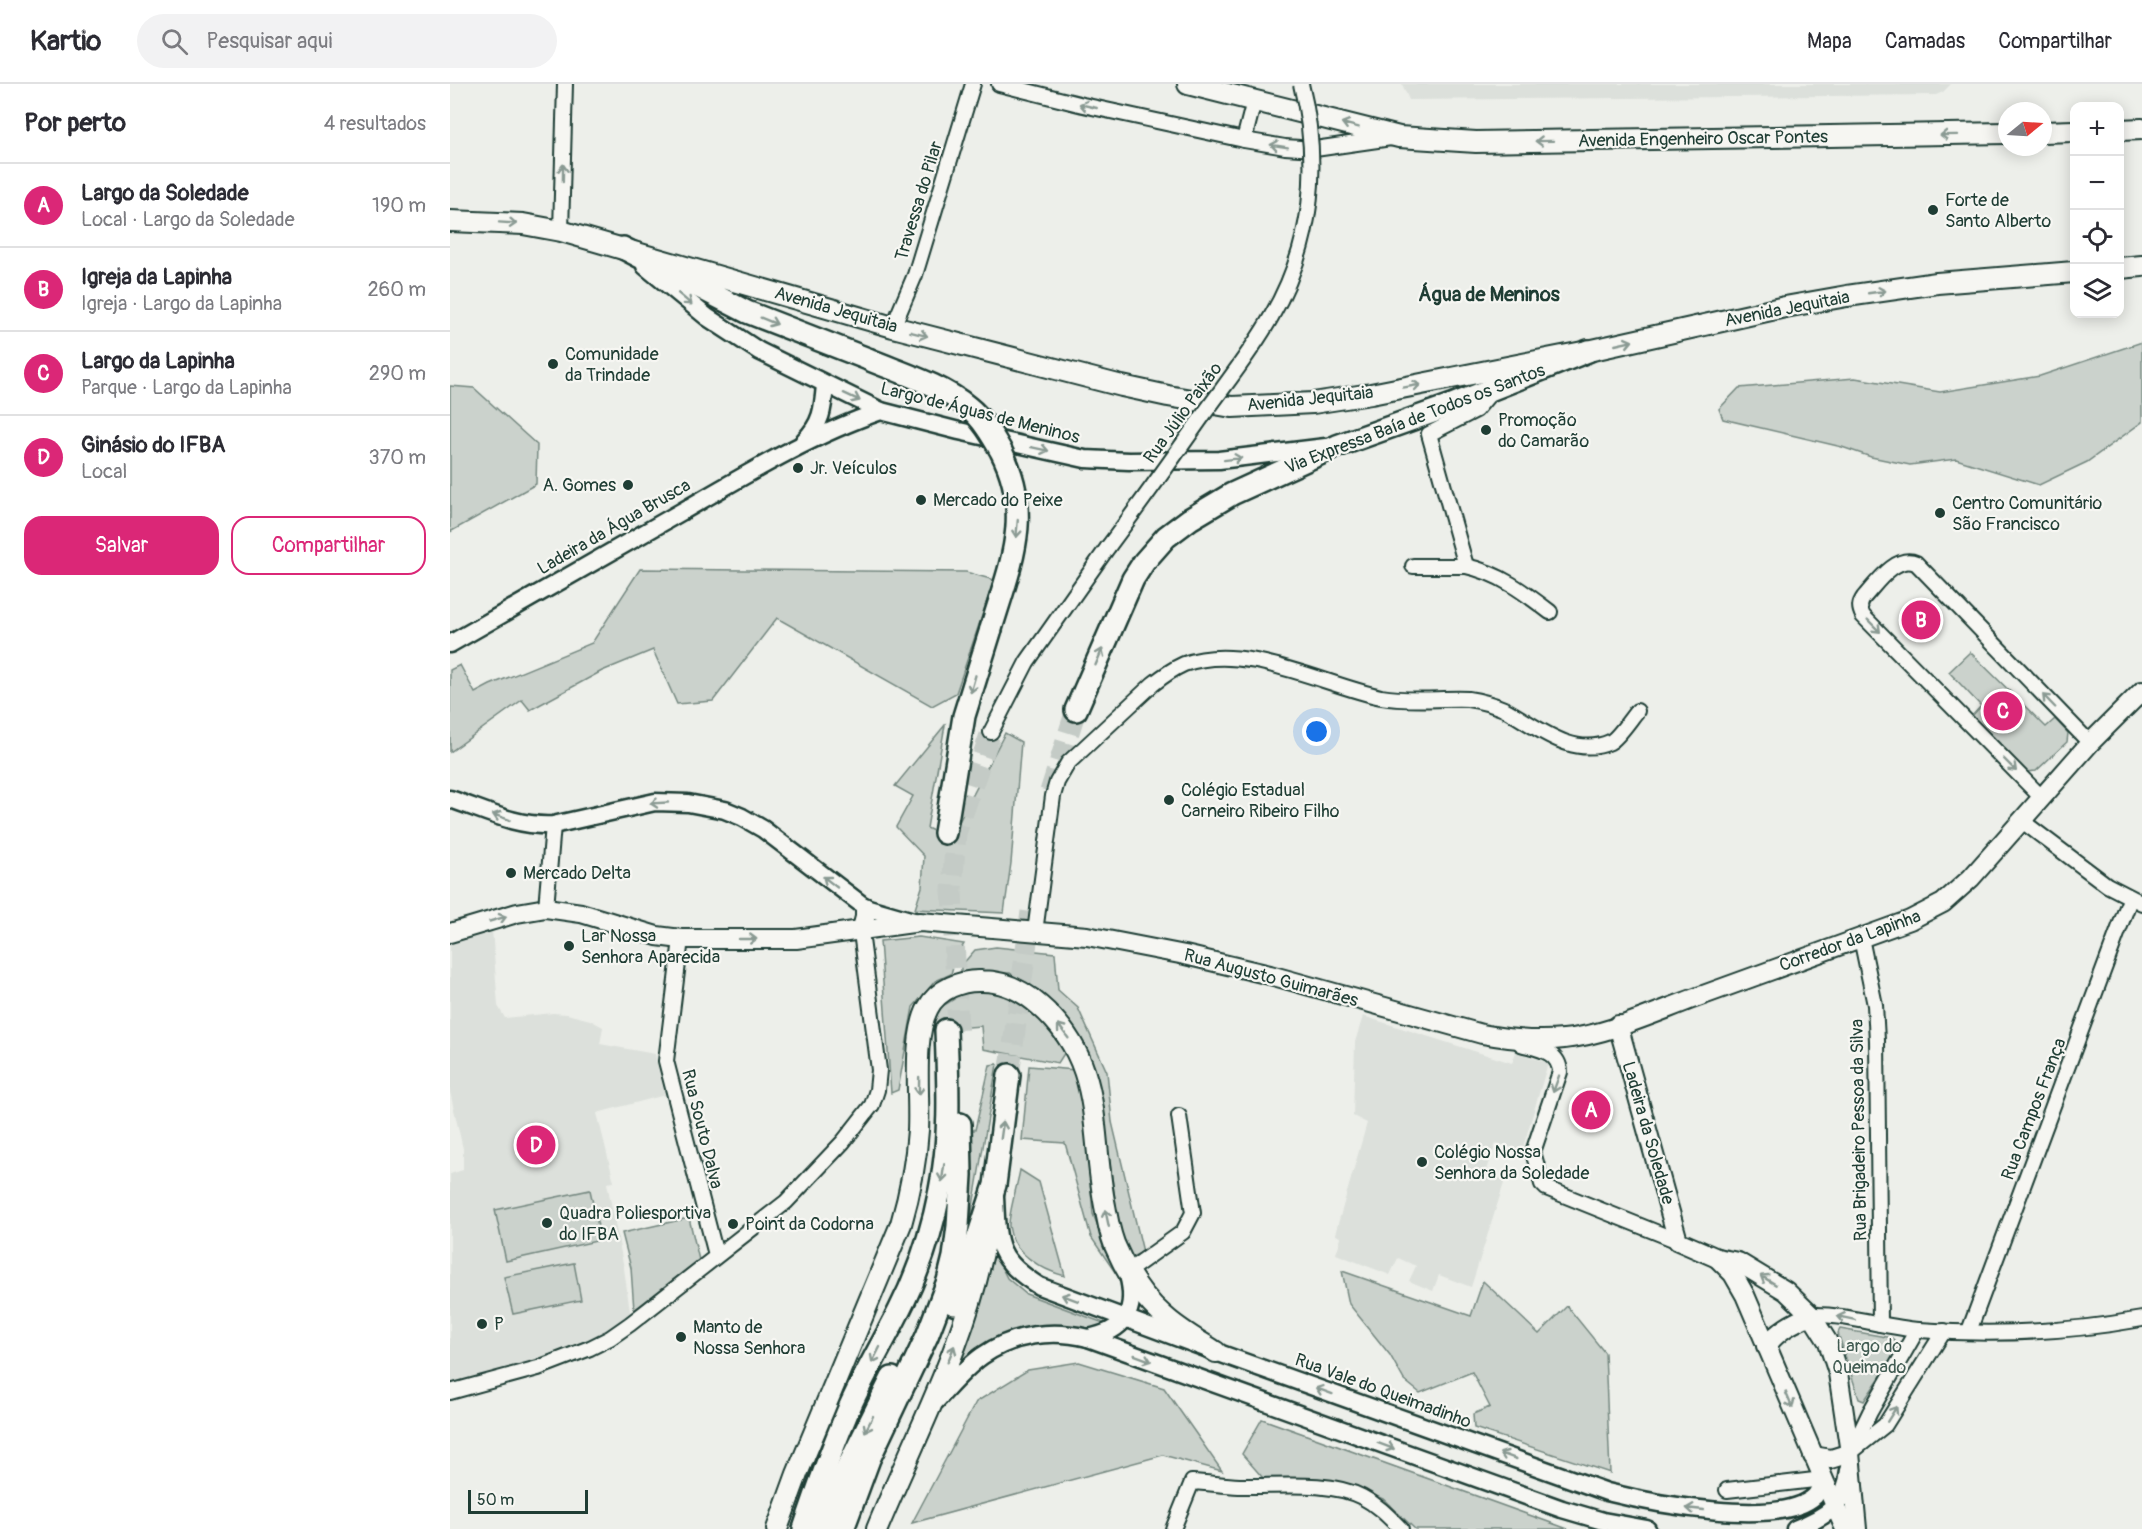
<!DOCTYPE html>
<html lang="pt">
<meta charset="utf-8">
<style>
body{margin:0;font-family:Pangolin,sans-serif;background:#f2f2f3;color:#2b2b33}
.controls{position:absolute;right:18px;top:18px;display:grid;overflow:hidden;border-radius:12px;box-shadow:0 3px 15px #0003}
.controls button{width:54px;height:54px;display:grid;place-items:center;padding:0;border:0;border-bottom:2px solid #e1e1e2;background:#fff;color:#2b2b33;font:30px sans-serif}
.compass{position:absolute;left:1548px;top:18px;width:54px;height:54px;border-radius:50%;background:#fff;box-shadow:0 3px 15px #0003;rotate:72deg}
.scale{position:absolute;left:18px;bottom:15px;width:120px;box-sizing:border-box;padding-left:6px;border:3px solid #1f3d34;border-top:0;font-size:16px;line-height:21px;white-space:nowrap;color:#1f3d34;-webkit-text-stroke:4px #f6f6f2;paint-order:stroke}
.you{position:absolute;left:867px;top:648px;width:21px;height:21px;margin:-15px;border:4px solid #fff;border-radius:50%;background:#1a73e8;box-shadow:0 0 0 9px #1a73e833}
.badge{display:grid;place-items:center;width:39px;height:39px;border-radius:50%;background:#db2777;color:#fff;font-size:20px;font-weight:700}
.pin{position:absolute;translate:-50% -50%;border:3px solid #fff;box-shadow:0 2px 6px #0006}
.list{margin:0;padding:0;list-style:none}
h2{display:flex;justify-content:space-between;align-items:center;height:78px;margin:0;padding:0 24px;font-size:26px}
h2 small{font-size:20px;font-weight:400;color:#7c7c81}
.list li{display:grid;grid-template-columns:39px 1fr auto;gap:18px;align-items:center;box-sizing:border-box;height:84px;padding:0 24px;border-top:2px solid #e1e1e2}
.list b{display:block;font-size:22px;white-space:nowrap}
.list p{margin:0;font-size:20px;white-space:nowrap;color:#7c7c81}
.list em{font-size:20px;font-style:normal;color:#7c7c81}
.actions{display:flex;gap:12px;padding:18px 24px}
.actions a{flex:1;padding:14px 0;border:2px solid #db2777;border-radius:18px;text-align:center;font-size:21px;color:#db2777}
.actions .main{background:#db2777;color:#fff}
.icon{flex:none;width:33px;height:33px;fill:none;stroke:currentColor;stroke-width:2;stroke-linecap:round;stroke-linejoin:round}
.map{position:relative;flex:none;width:1692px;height:1445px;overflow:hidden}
header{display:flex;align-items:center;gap:36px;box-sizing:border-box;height:84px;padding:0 30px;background:#fff;border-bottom:2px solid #e1e1e2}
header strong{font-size:28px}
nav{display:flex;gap:33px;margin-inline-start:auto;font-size:21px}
.search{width:420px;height:54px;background:#f2f2f3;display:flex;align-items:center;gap:15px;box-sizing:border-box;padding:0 21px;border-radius:33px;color:#7c7c81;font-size:22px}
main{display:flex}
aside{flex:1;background:#fff}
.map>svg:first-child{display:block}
.built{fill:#dce0db}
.green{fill:#cbd2cc;stroke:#758880;stroke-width:1.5}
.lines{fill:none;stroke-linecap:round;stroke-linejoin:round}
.trunk-tunnel{stroke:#c4cbc6;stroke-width:21;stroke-dasharray:21 10;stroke-linecap:butt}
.minor-casing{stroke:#1f3d34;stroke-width:18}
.tertiary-casing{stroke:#1f3d34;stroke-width:21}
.secondary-casing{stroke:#1f3d34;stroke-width:22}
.primary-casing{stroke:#1f3d34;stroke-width:24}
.trunk-casing{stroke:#1f3d34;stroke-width:26}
.minor{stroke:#f6f6f2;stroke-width:14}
.tertiary{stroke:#f6f6f2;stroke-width:16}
.secondary{stroke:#f6f6f2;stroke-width:18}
.primary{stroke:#f6f6f2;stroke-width:20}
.trunk{stroke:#f6f6f2;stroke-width:21}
.minor-bridge-casing{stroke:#1f3d34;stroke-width:18;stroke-linecap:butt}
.trunk-bridge-casing{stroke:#1f3d34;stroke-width:26;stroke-linecap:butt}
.minor-bridge{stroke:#f6f6f2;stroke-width:14}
.trunk-bridge{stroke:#f6f6f2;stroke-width:21}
.oneway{stroke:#8a9a93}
.poi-dot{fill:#1f3d34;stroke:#f6f6f2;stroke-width:2}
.labels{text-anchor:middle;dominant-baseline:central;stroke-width:4.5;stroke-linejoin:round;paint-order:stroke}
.street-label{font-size:18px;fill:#1f3d34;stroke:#f6f6f2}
.poi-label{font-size:18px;fill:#1f3d34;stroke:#f6f6f2;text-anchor:start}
.park-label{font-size:18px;fill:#415b52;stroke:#f6f6f2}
.neighbourhood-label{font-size:20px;font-weight:bold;fill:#1f3d34;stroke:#f6f6f2}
</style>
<header>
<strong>Kartio</strong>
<div class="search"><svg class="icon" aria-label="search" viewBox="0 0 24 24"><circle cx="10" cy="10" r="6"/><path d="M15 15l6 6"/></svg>Pesquisar aqui</div>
<nav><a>Mapa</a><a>Camadas</a><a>Compartilhar</a></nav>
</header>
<main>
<aside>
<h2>Por perto<small>4 resultados</small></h2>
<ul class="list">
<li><span class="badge">A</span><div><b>Largo da Soledade</b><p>Local · Largo da Soledade</p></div><em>190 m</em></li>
<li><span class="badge">B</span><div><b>Igreja da Lapinha</b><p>Igreja · Largo da Lapinha</p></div><em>260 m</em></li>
<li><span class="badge">C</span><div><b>Largo da Lapinha</b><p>Parque · Largo da Lapinha</p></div><em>290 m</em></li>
<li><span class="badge">D</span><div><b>Ginásio do IFBA</b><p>Local</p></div><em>370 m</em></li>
</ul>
<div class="actions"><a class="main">Salvar</a><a>Compartilhar</a></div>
</aside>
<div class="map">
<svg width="1692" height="1445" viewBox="0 0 1692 1445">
<rect width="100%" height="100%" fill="#edefea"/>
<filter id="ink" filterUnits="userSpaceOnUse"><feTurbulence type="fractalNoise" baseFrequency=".0167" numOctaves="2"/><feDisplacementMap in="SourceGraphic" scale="12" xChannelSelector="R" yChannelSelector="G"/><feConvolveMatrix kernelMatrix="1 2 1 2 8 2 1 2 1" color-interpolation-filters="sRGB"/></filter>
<g filter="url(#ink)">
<g class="built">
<polygon points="952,0 1501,0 1493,8 1486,11 959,16"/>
<polygon points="42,845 48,922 55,934 103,929 117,930 140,936 153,943 150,960 205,970 215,1011 147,1029 164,1098 157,1099 174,1184 180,1228 160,1248 127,1263 64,1287 0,1301 0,1090 13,1086 13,1065 0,1008 0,859"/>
<polygon points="913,932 1062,979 1066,968 1098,979 1072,1067 1046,1059 1036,1089 1055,1096 1021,1203 989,1191 983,1207 959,1197 966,1182 948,1174 940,1191 886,1170 891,1154 885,1150 917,1039 903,1032 905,958"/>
</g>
<g class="green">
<polygon points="1692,258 1692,338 1637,378 1589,401 1506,375 1460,381 1421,373 1392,363 1273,335 1269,325 1289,304 1405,294 1490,308 1590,292"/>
<polygon points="0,302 24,304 87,361 86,400 0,448"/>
<polygon points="190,485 516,488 544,496 506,609 482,622 327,534 263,617 227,620 203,566 152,587 80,626 72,616 0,668 0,586 10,581 25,609 40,601 142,559"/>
<polygon points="1520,568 1596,643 1605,635 1618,649 1617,658 1586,687 1575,688 1521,633 1531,622 1499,588"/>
<polygon points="495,641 477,744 500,755 555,649 571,658 561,779 554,829 465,825 472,803 474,772 446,743 463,712 445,702"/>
<polygon points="469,853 514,860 505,875 501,890 485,897 463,923 448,1006 441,1009 430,857"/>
<polygon points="546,863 605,869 608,906 628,924 657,988 662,1038 693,1168 679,1174 670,1150 649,1002 633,961 587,907 560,889 511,889 511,882 525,866"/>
<polygon points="517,907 545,907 581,923 615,968 608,979 533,965 531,942 479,946 486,926"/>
<polygon points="547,980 518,1152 515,1046 525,1046 540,981"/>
<polygon points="579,982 625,986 635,1034 643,1130 669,1194 641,1153 615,1059 572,1056"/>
<path d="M570 1086 589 1098 615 1192C592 1186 562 1169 559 1142 558 1132 568 1098 570 1086Z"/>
<polygon points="140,1106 151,1156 56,1177 45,1126"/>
<polygon points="239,1134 249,1176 184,1226 181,1184 172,1149"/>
<polygon points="545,1170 557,1194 576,1210 659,1241 645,1246 560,1250 535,1260 501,1288"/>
<polygon points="124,1179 131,1216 63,1230 54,1193"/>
<polygon points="892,1187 1021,1232 1033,1197 1089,1250 1117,1222 1155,1269 1160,1389 1024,1344 1023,1330 1040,1323 1022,1288 970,1309 954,1296 940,1271 899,1220"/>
<path d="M1390 1245 1442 1254C1447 1258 1448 1261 1447 1268L1414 1317 1409 1315 1388 1249Z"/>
<polygon points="629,1278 714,1304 772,1387 713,1371 462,1439 526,1318 578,1286"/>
<polygon points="812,1335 1118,1445 965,1445 933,1415 897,1400 813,1394 792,1370"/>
</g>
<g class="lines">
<g class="trunk-tunnel">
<polyline points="600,708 626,626"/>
<polyline points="508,946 502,806 506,749 541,648"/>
<polyline points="559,991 581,828"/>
</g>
<defs>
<g id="minor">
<polyline points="549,0 633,21 794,56 835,63 865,65 941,54"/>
<polyline points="794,56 804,17"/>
<polyline points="111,147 115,0"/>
<polyline points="443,243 465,191 523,0"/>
<path d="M1041 308 1026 326 979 350 1016 482C1049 489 1074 508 1100 528"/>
<polyline points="963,482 1016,482"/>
<polyline points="541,648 577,578 658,463"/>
<path d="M1592 714 1413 532C1409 524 1409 520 1414 513 1426 500 1446 470 1466 479L1640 659"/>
<polyline points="1572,737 1657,801 1692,819"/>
<polyline points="96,824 103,741"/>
<path d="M585 848 603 712 607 698 618 679 703 600C713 592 723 585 734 580 795 558 871 600 931 613 959 618 990 614 1018 615 1031 617 1042 620 1054 625 1085 641 1122 675 1160 658 1168 654 1181 634 1187 627"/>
<polyline points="1411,854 1425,921 1427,956 1430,1240"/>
<polyline points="231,855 216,977 266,1171"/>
<path d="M1071 960C1088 965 1109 967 1110 988L1083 1068 1092 1100 1096 1104 1228 1157"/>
<polyline points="677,1188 733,1148 743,1129 729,1032"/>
<path d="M1361 1231C1398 1230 1433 1243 1469 1246 1544 1252 1619 1248 1692 1235"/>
<polyline points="1519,1247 1680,815"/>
<polyline points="0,1308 88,1284 140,1264 160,1254 180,1240 336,1118 393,1058 422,1021 427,1006 429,986 411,848"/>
<polyline points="1402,1365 1420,1328 1467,1246"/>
<polyline points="1400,1369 1435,1341 1494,1247"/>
<polyline points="1277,1406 1373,1395"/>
<path d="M723 1445 742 1398C758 1399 773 1401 789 1402 826 1403 878 1396 912 1413 928 1421 939 1433 951 1445"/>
</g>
<g id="tertiary">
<polyline points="195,182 257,233 309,267 431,327 509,347 635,375 679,377 769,376 876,363"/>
<path d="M354 357C372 339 373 325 375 301"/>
<path d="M0 560C77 516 154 472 231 428 295 391 361 351 431 327"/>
<path d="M0 715C34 726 66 743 103 741L205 718 238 719 275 726 292 733 313 745 415 823 467 838"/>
<path d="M545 1112C547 1160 546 1175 589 1202L766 1268 1157 1408C1201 1419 1330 1445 1365 1412 1369 1407 1371 1401 1373 1395"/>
<path d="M638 1254C674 1247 688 1228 678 1191"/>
<path d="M486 1317C500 1302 515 1284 532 1272 563 1250 602 1245 638 1254L1112 1425 1153 1437 1197 1445"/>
<path d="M1345 1445C1376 1433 1396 1421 1399 1386"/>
</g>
<g id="secondary">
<polyline points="411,848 415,833 415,823"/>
<path d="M0 849 67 829 96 824 131 829 207 852 231 855H346L470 838 637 852 735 871 820 891 1032 950C1059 955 1086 958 1114 955 1156 951 1204 929 1245 914 1316 888 1388 862 1460 836L1493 819 1521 794 1640 659 1692 607"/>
<polyline points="1168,941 1228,1157 1267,1174 1288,1178 1336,1207 1361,1231 1378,1258 1388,1289 1400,1369 1407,1445"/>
<polyline points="1267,1174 1283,1190 1295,1211 1395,1445"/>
<path d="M1316 1262C1329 1246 1342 1239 1361 1231"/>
<polyline points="1363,1372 1381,1375 1400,1369"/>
</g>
<g id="primary">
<polyline points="738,0 949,53 1026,58 1557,49"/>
<polyline points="1670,46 1692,45"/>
<polyline points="1593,48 1624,47"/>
<polyline points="0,137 73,140 111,147 443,243 672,302 718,312 782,323 863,319 921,310 1138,267 1335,223 1397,212 1487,199 1624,188"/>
<polyline points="1670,184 1692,182"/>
<path d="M327 1445 347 1390 451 1140C460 1109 466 1078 468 1046 470 1012 462 954 478 924 488 905 511 896 532 897 553 897 573 907 589 921 655 977 640 1047 655 1122 658 1137 660 1153 667 1166 678 1191 693 1214 714 1232 729 1246 749 1257 766 1268"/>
<path d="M427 1445C467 1348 520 1252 537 1147"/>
</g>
<g id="trunk">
<polyline points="173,164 297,228 418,275"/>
<polyline points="626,626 683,495 694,478 716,453 740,435 782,410 887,362 1002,321 1138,267"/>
<polyline points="495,749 514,632 541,545"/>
<polyline points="504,1220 519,1181 545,1101 559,991"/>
<path d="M354 1445C367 1406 381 1367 397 1329 412 1294 432 1261 449 1227 468 1190 482 1147 490 1106 501 1053 498 1000 496 946"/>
<polyline points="373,1445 395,1389 442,1294"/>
<polyline points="393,1445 419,1375 477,1252 498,1197 504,1173 508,1142 511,1091 510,1040"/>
</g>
</defs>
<use href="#minor" class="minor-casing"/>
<use href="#tertiary" class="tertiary-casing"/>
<use href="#secondary" class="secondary-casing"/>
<use href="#primary" class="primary-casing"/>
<use href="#trunk" class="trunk-casing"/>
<use href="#minor" class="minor"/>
<use href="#tertiary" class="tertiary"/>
<use href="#secondary" class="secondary"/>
<use href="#primary" class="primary"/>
<use href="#trunk" class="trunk"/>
<defs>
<path id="minor-bridge" d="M658 463C691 419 723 374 754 330 777 298 802 267 821 233 863 161 871 80 851 0"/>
<path id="trunk-bridge" d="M418 275C451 289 490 300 518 323 532 334 542 351 551 367 584 431 560 481 541 545"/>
</defs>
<use href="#minor-bridge" class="minor-bridge-casing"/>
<use href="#trunk-bridge" class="trunk-bridge-casing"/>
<use href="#minor-bridge" class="minor-bridge"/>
<use href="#trunk-bridge" class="trunk-bridge"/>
</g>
<defs><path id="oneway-shaft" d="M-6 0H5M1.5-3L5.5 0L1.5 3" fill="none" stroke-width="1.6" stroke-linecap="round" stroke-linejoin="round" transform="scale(1.5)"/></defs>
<g class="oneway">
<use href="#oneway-shaft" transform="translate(638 22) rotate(-167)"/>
<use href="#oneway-shaft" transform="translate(900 41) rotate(-165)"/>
<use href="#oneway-shaft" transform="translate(1499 51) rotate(179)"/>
<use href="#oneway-shaft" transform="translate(1094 57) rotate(179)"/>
<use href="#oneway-shaft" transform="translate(829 62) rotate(-171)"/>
<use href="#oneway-shaft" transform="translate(113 89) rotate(-89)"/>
<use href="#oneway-shaft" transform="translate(58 139) rotate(4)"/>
<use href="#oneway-shaft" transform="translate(1427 208) rotate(-8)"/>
<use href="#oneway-shaft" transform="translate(235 215) rotate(40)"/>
<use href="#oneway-shaft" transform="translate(319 237) rotate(22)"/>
<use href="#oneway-shaft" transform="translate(469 250) rotate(14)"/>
<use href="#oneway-shaft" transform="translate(1174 259) rotate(-13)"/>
<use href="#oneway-shaft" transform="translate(962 302) rotate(-10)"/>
<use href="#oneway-shaft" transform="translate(402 313) rotate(25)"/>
<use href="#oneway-shaft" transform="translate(590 365) rotate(12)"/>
<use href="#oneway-shaft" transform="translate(783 375) rotate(-7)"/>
<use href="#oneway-shaft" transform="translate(567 445) rotate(95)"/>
<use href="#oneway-shaft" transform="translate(1424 542) rotate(45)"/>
<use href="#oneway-shaft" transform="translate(649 573) rotate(-67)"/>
<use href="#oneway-shaft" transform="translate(523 600) rotate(106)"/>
<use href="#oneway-shaft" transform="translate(1599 617) rotate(-134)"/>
<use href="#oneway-shaft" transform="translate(1560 681) rotate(45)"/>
<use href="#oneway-shaft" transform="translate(209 719) rotate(177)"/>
<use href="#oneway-shaft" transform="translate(51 733) rotate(-161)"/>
<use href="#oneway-shaft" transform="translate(380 798) rotate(-142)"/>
<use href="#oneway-shaft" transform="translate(48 835) rotate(-16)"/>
<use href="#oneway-shaft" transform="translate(298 855)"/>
<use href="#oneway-shaft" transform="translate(613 947) rotate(-127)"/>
<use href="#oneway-shaft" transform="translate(1106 1000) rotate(110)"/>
<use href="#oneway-shaft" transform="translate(469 1002) rotate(91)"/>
<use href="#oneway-shaft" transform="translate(552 1046) rotate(-82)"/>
<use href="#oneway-shaft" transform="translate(493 1089) rotate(98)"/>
<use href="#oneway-shaft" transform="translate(657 1134) rotate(-102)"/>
<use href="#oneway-shaft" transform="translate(1318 1196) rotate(-149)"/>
<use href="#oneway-shaft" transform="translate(620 1214) rotate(-160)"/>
<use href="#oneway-shaft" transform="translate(1396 1234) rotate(-168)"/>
<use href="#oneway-shaft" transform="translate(501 1270) rotate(-68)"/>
<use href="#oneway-shaft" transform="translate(426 1271) rotate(117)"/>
<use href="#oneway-shaft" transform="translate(693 1274) rotate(20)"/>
<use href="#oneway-shaft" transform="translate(874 1307) rotate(-160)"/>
<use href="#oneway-shaft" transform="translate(1339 1316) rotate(67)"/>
<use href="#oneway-shaft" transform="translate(1442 1330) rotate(-58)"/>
<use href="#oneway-shaft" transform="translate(419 1340) rotate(117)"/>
<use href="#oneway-shaft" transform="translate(936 1362) rotate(20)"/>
<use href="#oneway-shaft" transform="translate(1058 1372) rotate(-160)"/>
<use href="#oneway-shaft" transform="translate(1245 1425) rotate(-174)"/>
</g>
</g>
<g class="poi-dot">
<circle cx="1483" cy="126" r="6"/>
<circle cx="103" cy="280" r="6"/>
<circle cx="1036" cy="346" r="6"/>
<circle cx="348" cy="384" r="6"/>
<circle cx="178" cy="401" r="6"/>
<circle cx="471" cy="416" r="6"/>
<circle cx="1490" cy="429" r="6"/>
<circle cx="719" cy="716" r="6"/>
<circle cx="61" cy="789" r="6"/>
<circle cx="119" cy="862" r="6"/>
<circle cx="972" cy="1078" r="6"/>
<circle cx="97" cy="1139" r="6"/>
<circle cx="283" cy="1140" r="6"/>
<circle cx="32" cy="1240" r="6"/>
<circle cx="231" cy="1253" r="6"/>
</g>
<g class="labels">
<g class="street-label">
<text transform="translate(1253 55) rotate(-1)">Avenida Engenheiro Oscar Pontes</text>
<text transform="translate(469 117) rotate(-73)">Travessa do Pilar</text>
<text transform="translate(1337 225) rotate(-11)">Avenida Jequitaia</text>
<text transform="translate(386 226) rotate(16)">Avenida Jequitaia</text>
<text transform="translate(860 315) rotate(-6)">Avenida Jequitaia</text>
<text transform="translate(530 329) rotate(14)">Largo de Águas de Meninos</text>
<text transform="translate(733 329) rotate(-54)">Rua Júlio Paixão</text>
<text transform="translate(965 335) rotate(-21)">Via Expressa Baía de Todos os Santos</text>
<text transform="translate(164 443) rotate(-30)">Ladeira da Água Brusca</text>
<text transform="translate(1400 857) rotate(-20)">Corredor da Lapinha</text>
<text transform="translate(821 894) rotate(15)">Rua Augusto Guimarães</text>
<text transform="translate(1584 1025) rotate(-69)">Rua Campos França</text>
<text transform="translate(252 1045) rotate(76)">Rua Souto Dalva</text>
<text transform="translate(1409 1046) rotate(-91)">Rua Brigadeiro Pessoa da Silva</text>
<text transform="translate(1198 1049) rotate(74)">Ladeira da Soledade</text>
<text transform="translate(933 1307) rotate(20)">Rua Vale do Queimadinho</text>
</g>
<g class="poi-label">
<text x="1495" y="116">Forte de<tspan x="1495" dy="21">Santo Alberto</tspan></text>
<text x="115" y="270">Comunidade<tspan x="115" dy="21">da Trindade</tspan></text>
<text x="1048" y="336">Promoção<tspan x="1048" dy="21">do Camarão</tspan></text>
<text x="360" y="384">Jr. Veículos</text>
<text x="166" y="401" text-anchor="end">A. Gomes</text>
<text x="483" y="416">Mercado do Peixe</text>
<text x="1502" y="419">Centro Comunitário<tspan x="1502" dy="21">São Francisco</tspan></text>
<text x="731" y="706">Colégio Estadual<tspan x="731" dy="21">Carneiro Ribeiro Filho</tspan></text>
<text x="73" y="789">Mercado Delta</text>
<text x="131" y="852">Lar Nossa<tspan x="131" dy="21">Senhora Aparecida</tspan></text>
<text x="984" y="1068">Colégio Nossa<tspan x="984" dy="21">Senhora da Soledade</tspan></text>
<text x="109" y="1129">Quadra Poliesportiva<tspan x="109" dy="21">do IFBA</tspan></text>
<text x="295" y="1140">Point da Codorna</text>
<text x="44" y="1240">P</text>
<text x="243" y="1243">Manto de<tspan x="243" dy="21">Nossa Senhora</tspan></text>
</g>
<g class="park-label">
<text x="1419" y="1262">Largo do<tspan x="1419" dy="21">Queimado</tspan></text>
</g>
<g class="neighbourhood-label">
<text x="1039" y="210">Água de Meninos</text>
</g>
</g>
</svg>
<div class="controls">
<button>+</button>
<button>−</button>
<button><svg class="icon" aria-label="locate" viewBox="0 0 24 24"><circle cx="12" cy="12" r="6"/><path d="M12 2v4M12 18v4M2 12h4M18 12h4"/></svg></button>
<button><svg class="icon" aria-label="layers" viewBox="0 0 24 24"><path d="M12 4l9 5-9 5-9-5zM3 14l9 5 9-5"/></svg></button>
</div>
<svg class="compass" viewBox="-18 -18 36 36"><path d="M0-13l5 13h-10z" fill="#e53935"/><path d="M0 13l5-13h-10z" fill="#7c7c81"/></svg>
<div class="scale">50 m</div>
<div class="you"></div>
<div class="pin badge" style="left:1141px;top:1026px">A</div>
<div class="pin badge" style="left:1471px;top:536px">B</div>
<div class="pin badge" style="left:1553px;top:627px">C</div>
<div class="pin badge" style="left:86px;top:1061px">D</div>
</div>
</main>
